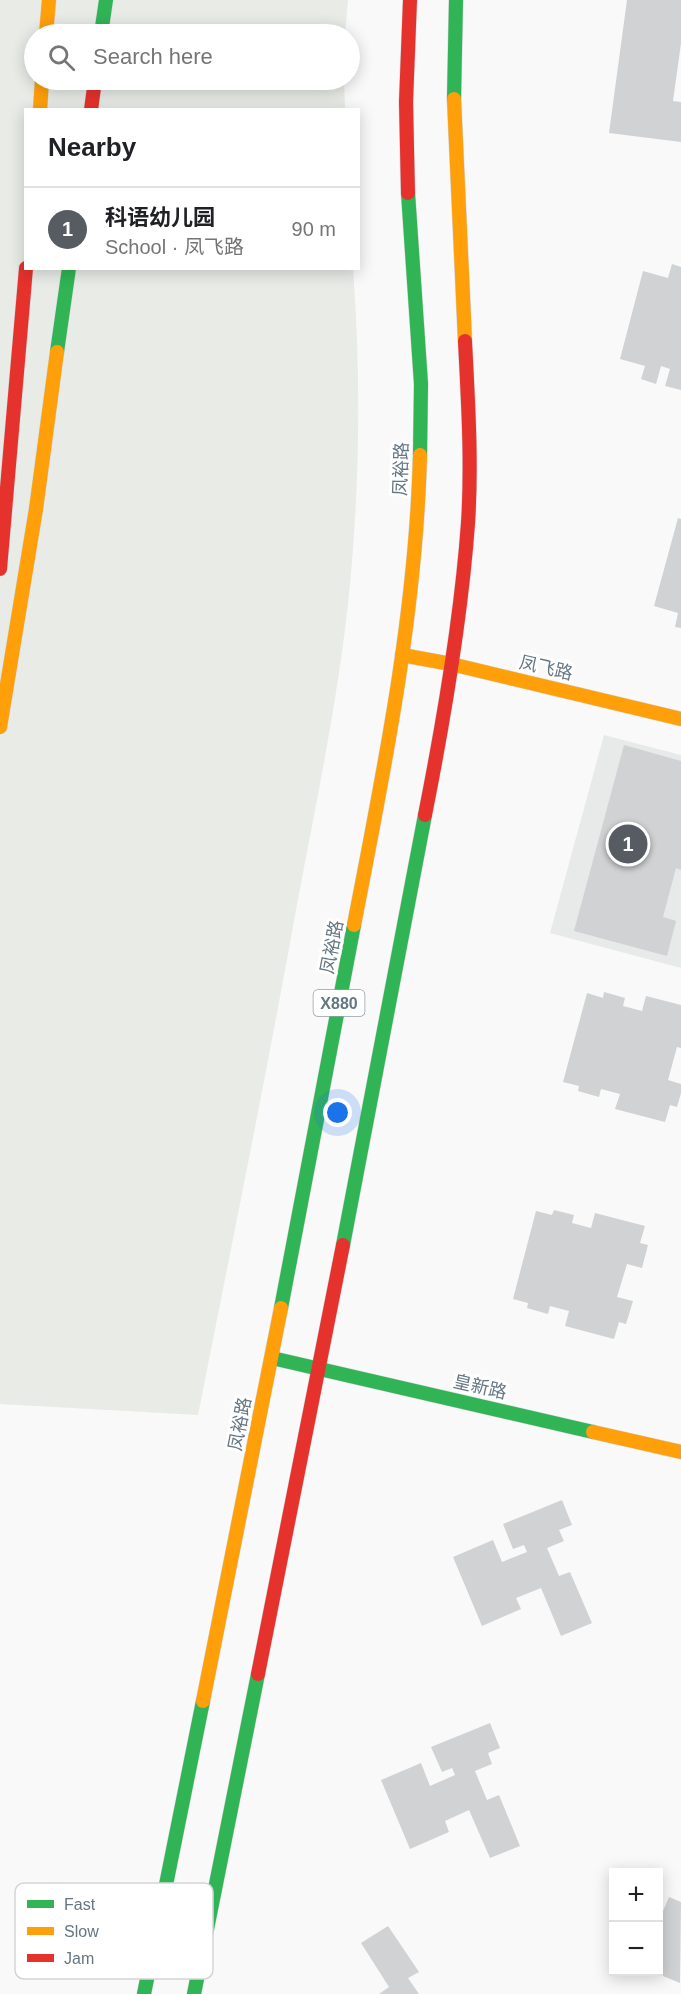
<!DOCTYPE html>
<meta charset="utf-8">
<style>
body{margin:0;font-family:Helvetica,"Noto Sans SC",sans-serif;background:#f6f6f6;color:#202124}
.controls{position:absolute;right:18px;bottom:18px;display:grid;overflow:hidden;border-radius:0px;box-shadow:0 3px 15px #0003}
.controls button{width:54px;height:54px;display:grid;place-items:center;padding:0;border:0;border-bottom:2px solid #e0e0e0;background:#fff;color:#202124;font:30px sans-serif}
.you{position:absolute;left:338px;top:1113px;width:21px;height:21px;margin:-15px;border:4px solid #fff;border-radius:50%;background:#1a73e8;box-shadow:0 0 0 9px #1a73e833}
.badge{display:grid;place-items:center;width:39px;height:39px;border-radius:50%;background:#565c61;color:#fff;font-size:20px;font-weight:700}
.pin{position:absolute;translate:-50% -50%;border:3px solid #fff;box-shadow:0 2px 6px #0006}
.list{margin:0;padding:0;list-style:none}
h2{display:flex;justify-content:space-between;align-items:center;height:78px;margin:0;padding:0 24px;font-size:26px}
h2 small{font-size:20px;font-weight:400;color:#757577}
.list li{display:grid;grid-template-columns:39px 1fr auto;gap:18px;align-items:center;box-sizing:border-box;height:84px;padding:0 24px;border-top:2px solid #e0e0e0}
.list b{display:block;font-size:22px;white-space:nowrap}
.list p{margin:0;font-size:20px;white-space:nowrap;color:#757577}
.list em{font-size:20px;font-style:normal;color:#757577}
.icon{flex:none;width:33px;height:33px;fill:none;stroke:currentColor;stroke-width:2;stroke-linecap:round;stroke-linejoin:round}
.map{position:relative;flex:none;width:681px;height:1994px;overflow:hidden}
.search{position:absolute;background:#fff;box-shadow:0 3px 15px #0003;left:24px;top:24px;width:336px;height:66px;display:flex;align-items:center;gap:15px;box-sizing:border-box;padding:0 21px;border-radius:33px;color:#757577;font-size:22px}
.panel{position:absolute;background:#fff;box-shadow:0 3px 15px #0003;left:24px;top:108px;width:336px;height:162px;border-radius:0px}
.map>svg:first-child{display:block}
.built{fill:#e8e9e9}
.green{fill:#e8ebe6}
.building{fill:#d0d2d3}
.lines{fill:none;stroke-linecap:round;stroke-linejoin:round}
.fast-casing{stroke:#d5d6d7;stroke-width:15}
.slow-casing{stroke:#d5d6d7;stroke-width:15}
.jam-casing{stroke:#d5d6d7;stroke-width:15}
.fast{stroke:#30b455;stroke-width:14}
.slow{stroke:#ff9f0a;stroke-width:14}
.jam{stroke:#e5322d;stroke-width:14}
.labels{text-anchor:middle;dominant-baseline:central;stroke-width:6;stroke-linejoin:round;paint-order:stroke}
.shield{fill:#fff;stroke:#939fa8;stroke-width:1.5}
.shield-label{font-size:16px;font-weight:bold;fill:#657683}
.street-label{font-size:18px;fill:#657683;stroke:#fff}
.key{fill:#fff;stroke:#d1d6da;stroke-width:1.5}
.key-label{font-size:16px;fill:#657683}
</style>
<div class="map">
<svg width="681" height="1994" viewBox="0 0 681 1994">
<rect width="100%" height="100%" fill="#f9f9f9"/>
<polygon class="built" points="604,735 681,755 681,968 550,933"/>
<path class="green" d="M0 0H348L345 34H34V80H344L345 109 26 110V268L353 269C360 361 360 455 353 548 345 666 320 783 298 899 267 1072 232 1243 198 1415L0 1404Z"/>
<g class="building">
<polygon points="627,0 681,0 681,43 673,101 681,102 681,142 609,133"/>
<polygon points="672,264 681,267 681,390 665,386 670,369 661,366 656,384 641,379 645,366 620,359 643,271 668,278"/>
<polygon points="678,518 681,519 681,628 675,627 678,613 654,606"/>
<polygon points="624,745 681,761 681,870 676,868 663,917 676,921 667,956 574,931"/>
<polygon points="604,992 625,998 623,1006 642,1011 646,996 681,1005 681,1048 677,1047 668,1080 681,1084 681,1093 677,1107 670,1105 665,1122 615,1109 620,1094 601,1089 599,1097 578,1091 579,1086 563,1082 587,993 603,998"/>
<polygon points="554,1210 574,1215 572,1223 591,1228 595,1213 645,1226 640,1243 648,1245 642,1268 627,1264 617,1297 633,1301 626,1324 619,1322 614,1339 565,1326 569,1311 550,1306 548,1314 527,1308 528,1303 513,1299 536,1211 552,1215"/>
<polygon points="562,1500 572,1525 559,1530 564,1541 547,1548 559,1576 570,1572 592,1623 561,1636 541,1588 516,1598 521,1609 482,1626 453,1557 493,1540 502,1562 527,1552 524,1545 513,1549 503,1524"/>
<polygon points="490,1723 500,1748 488,1753 492,1764 475,1771 487,1800 499,1795 520,1846 490,1858 469,1810 445,1821 449,1832 410,1849 381,1780 421,1763 430,1786 455,1775 452,1768 442,1772 431,1747"/>
<polygon points="669,1897 681,1902 680,1983 653,1972 658,1972 658,1923"/>
<polygon points="388,1926 419,1972 408,1978 419,1994 379,1994 389,1987 361,1943"/>
</g>
<g class="lines">
<defs>
<g id="fast">
<polyline points="101,34 106,0"/>
<polyline points="454,99 456,0"/>
<polyline points="408,193 421,384 420,455"/>
<polyline points="57,352 69,268"/>
<polyline points="343,1245 425,815"/>
<polyline points="281,1308 354,925"/>
<polyline points="272,1358 593,1432"/>
<polyline points="144,1994 203,1701"/>
<polyline points="194,1994 258,1674"/>
</g>
<g id="slow">
<polyline points="46,34 49,0"/>
<polyline points="454,99 465,341"/>
<polyline points="40,110 42,80"/>
<polyline points="402,655 451,664 681,719"/>
<polyline points="0,727 36,509 57,352"/>
<path d="M354 925C384 770 416 614 420 455"/>
<polyline points="593,1432 681,1452"/>
<polyline points="203,1701 281,1308"/>
</g>
<g id="jam">
<polyline points="91,110 95,80"/>
<polyline points="408,193 406,102 410,0"/>
<polyline points="0,569 26,268"/>
<path d="M425 815C444 719 461 621 468 523 472 462 468 401 465 341"/>
<polyline points="258,1674 343,1245"/>
</g>
</defs>
<use href="#fast" class="fast-casing"/>
<use href="#slow" class="slow-casing"/>
<use href="#jam" class="jam-casing"/>
<use href="#fast" class="fast"/>
<use href="#slow" class="slow"/>
<use href="#jam" class="jam"/>
</g>
<g class="labels">
<rect class="shield" x="313.5" y="990" width="51" height="26" rx="4.5"/>
<g class="shield-label">
<text x="339" y="1003">X880</text>
</g>
<g class="street-label">
<text transform="translate(401 469) rotate(-88)">凤裕路</text>
<text transform="translate(546 668) rotate(13)">凤飞路</text>
<text transform="translate(332 947) rotate(-79)">凤裕路</text>
<text transform="translate(480 1387) rotate(13)">皇新路</text>
<text transform="translate(240 1424) rotate(-79)">凤裕路</text>
</g>
</g>
<rect x="15" y="1883" width="198" height="96" rx="9" class="key"/>
<rect x="27" y="1900" width="27" height="8" fill="#30b455"/>
<rect x="27" y="1927" width="27" height="8" fill="#ff9f0a"/>
<rect x="27" y="1954" width="27" height="8" fill="#e5322d"/>
<g class="key-label">
<text x="64" y="1910">Fast</text>
<text x="64" y="1937">Slow</text>
<text x="64" y="1964">Jam</text>
</g>
</svg>
<div class="controls">
<button>+</button>
<button>−</button>
</div>
<div class="you"></div>
<div class="pin badge" style="left:628px;top:844px">1</div>
<div class="search"><svg class="icon" aria-label="search" viewBox="0 0 24 24"><circle cx="10" cy="10" r="6"/><path d="M15 15l6 6"/></svg>Search here</div>
<section class="panel">
<h2>Nearby<small></small></h2>
<ul class="list">
<li><span class="badge">1</span><div><b>科语幼儿园</b><p>School · 凤飞路</p></div><em>90 m</em></li>
</ul>
</section>
</div>
